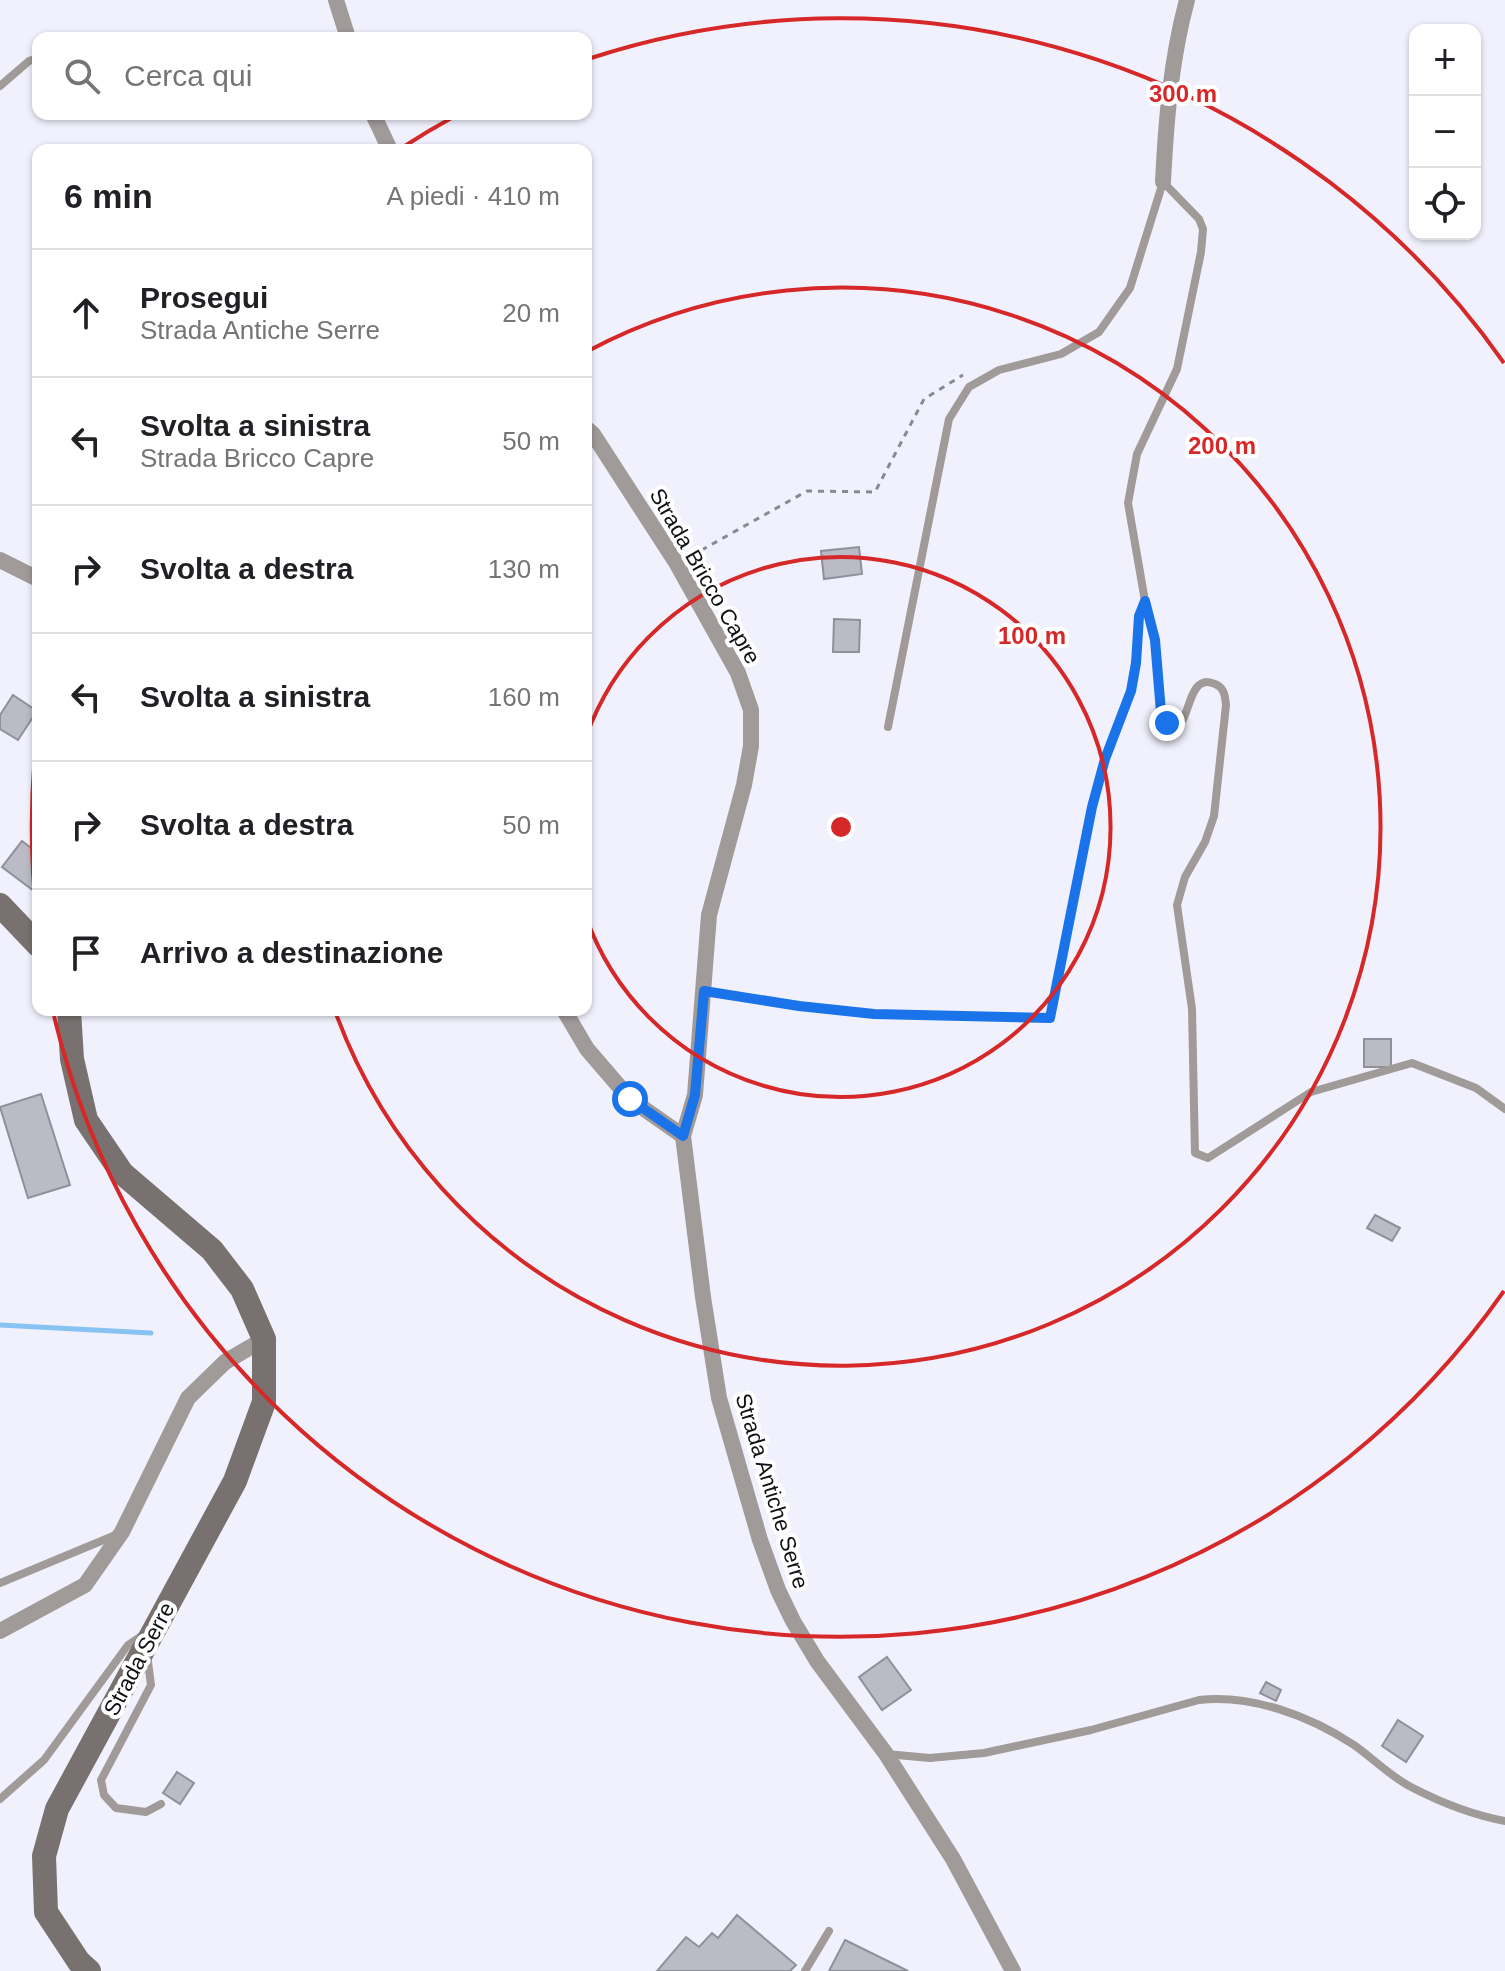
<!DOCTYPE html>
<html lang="it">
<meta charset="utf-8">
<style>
body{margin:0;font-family:Helvetica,sans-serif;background:#f6f6f6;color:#202124}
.controls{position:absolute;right:24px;top:24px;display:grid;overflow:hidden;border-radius:16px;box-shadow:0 2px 6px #0004}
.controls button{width:72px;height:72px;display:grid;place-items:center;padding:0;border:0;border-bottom:2px solid #e0e0e0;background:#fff;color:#202124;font:40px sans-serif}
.stop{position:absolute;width:24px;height:24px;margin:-18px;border:6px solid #1a73e8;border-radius:50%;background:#fff}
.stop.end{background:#1a73e8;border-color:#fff;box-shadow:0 2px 8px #0008}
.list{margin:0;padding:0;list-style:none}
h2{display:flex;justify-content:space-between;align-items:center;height:104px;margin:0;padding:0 32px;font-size:34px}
h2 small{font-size:26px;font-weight:400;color:#757577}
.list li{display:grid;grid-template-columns:52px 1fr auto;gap:24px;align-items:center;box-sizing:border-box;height:128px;padding:0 32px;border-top:2px solid #e0e0e0}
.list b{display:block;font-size:30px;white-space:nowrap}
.list p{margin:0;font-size:26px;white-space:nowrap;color:#757577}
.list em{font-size:26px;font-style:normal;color:#757577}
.icon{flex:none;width:44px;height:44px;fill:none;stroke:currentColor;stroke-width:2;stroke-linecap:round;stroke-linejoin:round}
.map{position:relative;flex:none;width:1505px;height:1971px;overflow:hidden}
.search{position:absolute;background:#fff;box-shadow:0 2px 6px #0004;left:32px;top:32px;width:560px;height:88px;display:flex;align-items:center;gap:20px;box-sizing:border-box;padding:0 28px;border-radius:16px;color:#757577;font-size:30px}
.panel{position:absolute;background:#fff;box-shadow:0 2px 6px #0004;left:32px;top:144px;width:560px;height:872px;border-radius:16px}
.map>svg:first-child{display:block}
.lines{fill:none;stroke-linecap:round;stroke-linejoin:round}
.stream{stroke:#86c3f3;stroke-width:5}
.building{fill:#babbc5;stroke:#8f9099;stroke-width:2}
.path{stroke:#898a91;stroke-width:3;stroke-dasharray:6 6;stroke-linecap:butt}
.lane{stroke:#a09a99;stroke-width:8}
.street{stroke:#a09a99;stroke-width:16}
.secondary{stroke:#78716f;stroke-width:24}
.route{stroke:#1a73e8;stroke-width:10}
.ring{fill:none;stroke:#d62828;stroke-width:4}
.labels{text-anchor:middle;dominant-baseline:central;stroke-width:8;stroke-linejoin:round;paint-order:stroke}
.street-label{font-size:22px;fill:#0f1013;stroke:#fff}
.centre{fill:#d62828;stroke:#fff;stroke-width:4}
.ring-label{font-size:24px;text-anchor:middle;font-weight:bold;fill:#d62828;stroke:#fff;stroke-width:8;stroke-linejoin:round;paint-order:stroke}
</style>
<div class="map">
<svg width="1505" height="1971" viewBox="0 0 1505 1971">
<rect width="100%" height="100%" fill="#f0f1fc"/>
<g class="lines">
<polyline class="stream" points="0,1325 151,1333"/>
</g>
<g class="building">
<polygon points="859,547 862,574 824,579 821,551"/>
<polygon points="834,619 860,620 859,652 833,652"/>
<polygon points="13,695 37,711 18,740 0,729 0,715"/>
<polygon points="22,841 38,853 38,894 2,867"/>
<rect x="1364" y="1039" width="27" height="28"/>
<polygon points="41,1094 70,1185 28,1198 0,1107"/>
<polygon points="1375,1215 1400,1228 1392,1241 1367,1228"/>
<polygon points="887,1657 911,1690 882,1710 859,1677"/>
<polygon points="1266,1682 1281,1690 1276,1701 1260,1693"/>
<polygon points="1398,1720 1423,1736 1406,1762 1382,1746"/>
<polygon points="177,1772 194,1783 180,1804 163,1793"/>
<polygon points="737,1915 796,1965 790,1971 657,1971 686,1937 699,1947 712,1933 718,1938"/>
<polygon points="845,1940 908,1971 829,1971"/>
</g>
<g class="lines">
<g class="path">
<polyline points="691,556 807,491 875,492 924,399 963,375"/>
<polyline points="719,994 799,1006 910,1016 1050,1018 1092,807 1105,759 1131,691 1138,629"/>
</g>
<g class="lane">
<polyline points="0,86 29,61 38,58"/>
<path d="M888 727 949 419 969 387 999 370 1061 354 1099 332 1130 288 1163 182 1199 219 1203 229 1201 252 1177 369 1137 454 1128 503 1145 601 1155 640 1162 716 1171 724 1182 721C1190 709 1192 673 1215 684 1225 688 1225 697 1226 705L1214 816 1205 842 1185 877 1177 905 1192 1009 1195 1153 1208 1158 1311 1092 1412 1063 1476 1088 1505 1109"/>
<polyline points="0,1583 118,1534"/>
<polyline points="147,1654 151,1685 101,1780 104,1795 116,1808 146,1812 161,1804"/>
<path d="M886 1754 930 1758 984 1753 1091 1730 1199 1700C1252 1694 1310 1716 1354 1745 1374 1759 1392 1778 1413 1788 1442 1803 1473 1815 1505 1821"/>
<polyline points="0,1799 44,1760 128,1645 143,1635"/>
<polyline points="805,1971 829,1931"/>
</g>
<g class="street">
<polyline points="336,0 348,38"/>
<polyline points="373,114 390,150"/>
<path d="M1163 182C1166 121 1171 59 1187 0"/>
<polyline points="586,428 593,434 677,564 738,673 751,710 751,746 744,785 709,915 695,1095 683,1136 703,1297 719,1398 760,1540 778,1590 793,1621 817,1661 886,1754 953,1859 1013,1971"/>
<polyline points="0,560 38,579"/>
<polyline points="564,1010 587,1049 630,1099 683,1136"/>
<polyline points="0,1631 85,1585 122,1532 188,1398 225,1362 264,1339"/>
</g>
<g class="secondary">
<polyline points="0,905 38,945"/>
<polyline points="69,1010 72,1059 86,1120 122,1173 212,1250 242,1289 264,1339 264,1402 235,1481 57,1809 44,1856 46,1912 79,1962 89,1971"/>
</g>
</g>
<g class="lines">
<polyline class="route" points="630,1099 683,1136 695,1095 704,991 799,1006 874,1014 1050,1018 1092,807 1105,759 1131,691 1136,663 1139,616 1145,601 1155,640 1161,712 1167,723"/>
</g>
<g class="ring">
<path d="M586 737A270 270 0 1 1 586 917"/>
<path d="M588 351A539 539 0 1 1 335 1011"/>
<path d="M1504 1291A809 809 0 0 1 54 1016M37 919A809 809 0 0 1 37 735M400 149A809 809 0 0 1 455 116M591 58A809 809 0 0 1 1504 363"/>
</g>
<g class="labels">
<g class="street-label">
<text transform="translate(705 576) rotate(60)">Strada Bricco Capre</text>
<text transform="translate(772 1491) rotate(73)">Strada Antiche Serre</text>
<text transform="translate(139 1659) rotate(-62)">Strada Serre</text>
</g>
</g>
<circle cx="841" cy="827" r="12" class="centre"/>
<g class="ring-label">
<text x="1183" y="102">300 m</text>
<text x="1222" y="454">200 m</text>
<text x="1032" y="644">100 m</text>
</g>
</svg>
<div class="controls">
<button>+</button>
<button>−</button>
<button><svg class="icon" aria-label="locate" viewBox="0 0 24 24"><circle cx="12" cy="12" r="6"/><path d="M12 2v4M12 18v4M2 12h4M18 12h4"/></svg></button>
</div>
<div class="stop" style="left:630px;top:1099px"></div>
<div class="stop end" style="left:1167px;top:723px"></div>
<div class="search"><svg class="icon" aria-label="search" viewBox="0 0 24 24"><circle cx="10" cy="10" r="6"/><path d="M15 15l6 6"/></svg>Cerca qui</div>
<section class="panel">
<h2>6 min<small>A piedi · 410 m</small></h2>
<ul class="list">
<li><svg class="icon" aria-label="ahead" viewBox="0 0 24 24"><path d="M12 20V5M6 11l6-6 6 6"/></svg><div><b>Prosegui</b><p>Strada Antiche Serre</p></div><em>20 m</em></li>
<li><svg class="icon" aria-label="left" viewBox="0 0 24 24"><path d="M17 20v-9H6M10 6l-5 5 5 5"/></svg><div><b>Svolta a sinistra</b><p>Strada Bricco Capre</p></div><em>50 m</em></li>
<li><svg class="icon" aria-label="right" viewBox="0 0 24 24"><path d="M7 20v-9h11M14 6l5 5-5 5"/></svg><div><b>Svolta a destra</b></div><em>130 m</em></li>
<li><svg class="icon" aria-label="left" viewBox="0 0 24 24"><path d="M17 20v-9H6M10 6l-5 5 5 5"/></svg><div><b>Svolta a sinistra</b></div><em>160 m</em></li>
<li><svg class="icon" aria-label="right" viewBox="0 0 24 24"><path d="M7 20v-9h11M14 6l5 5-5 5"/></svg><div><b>Svolta a destra</b></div><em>50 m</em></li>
<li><svg class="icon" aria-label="arrive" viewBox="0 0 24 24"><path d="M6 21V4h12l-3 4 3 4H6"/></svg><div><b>Arrivo a destinazione</b></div></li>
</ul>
</section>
</div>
